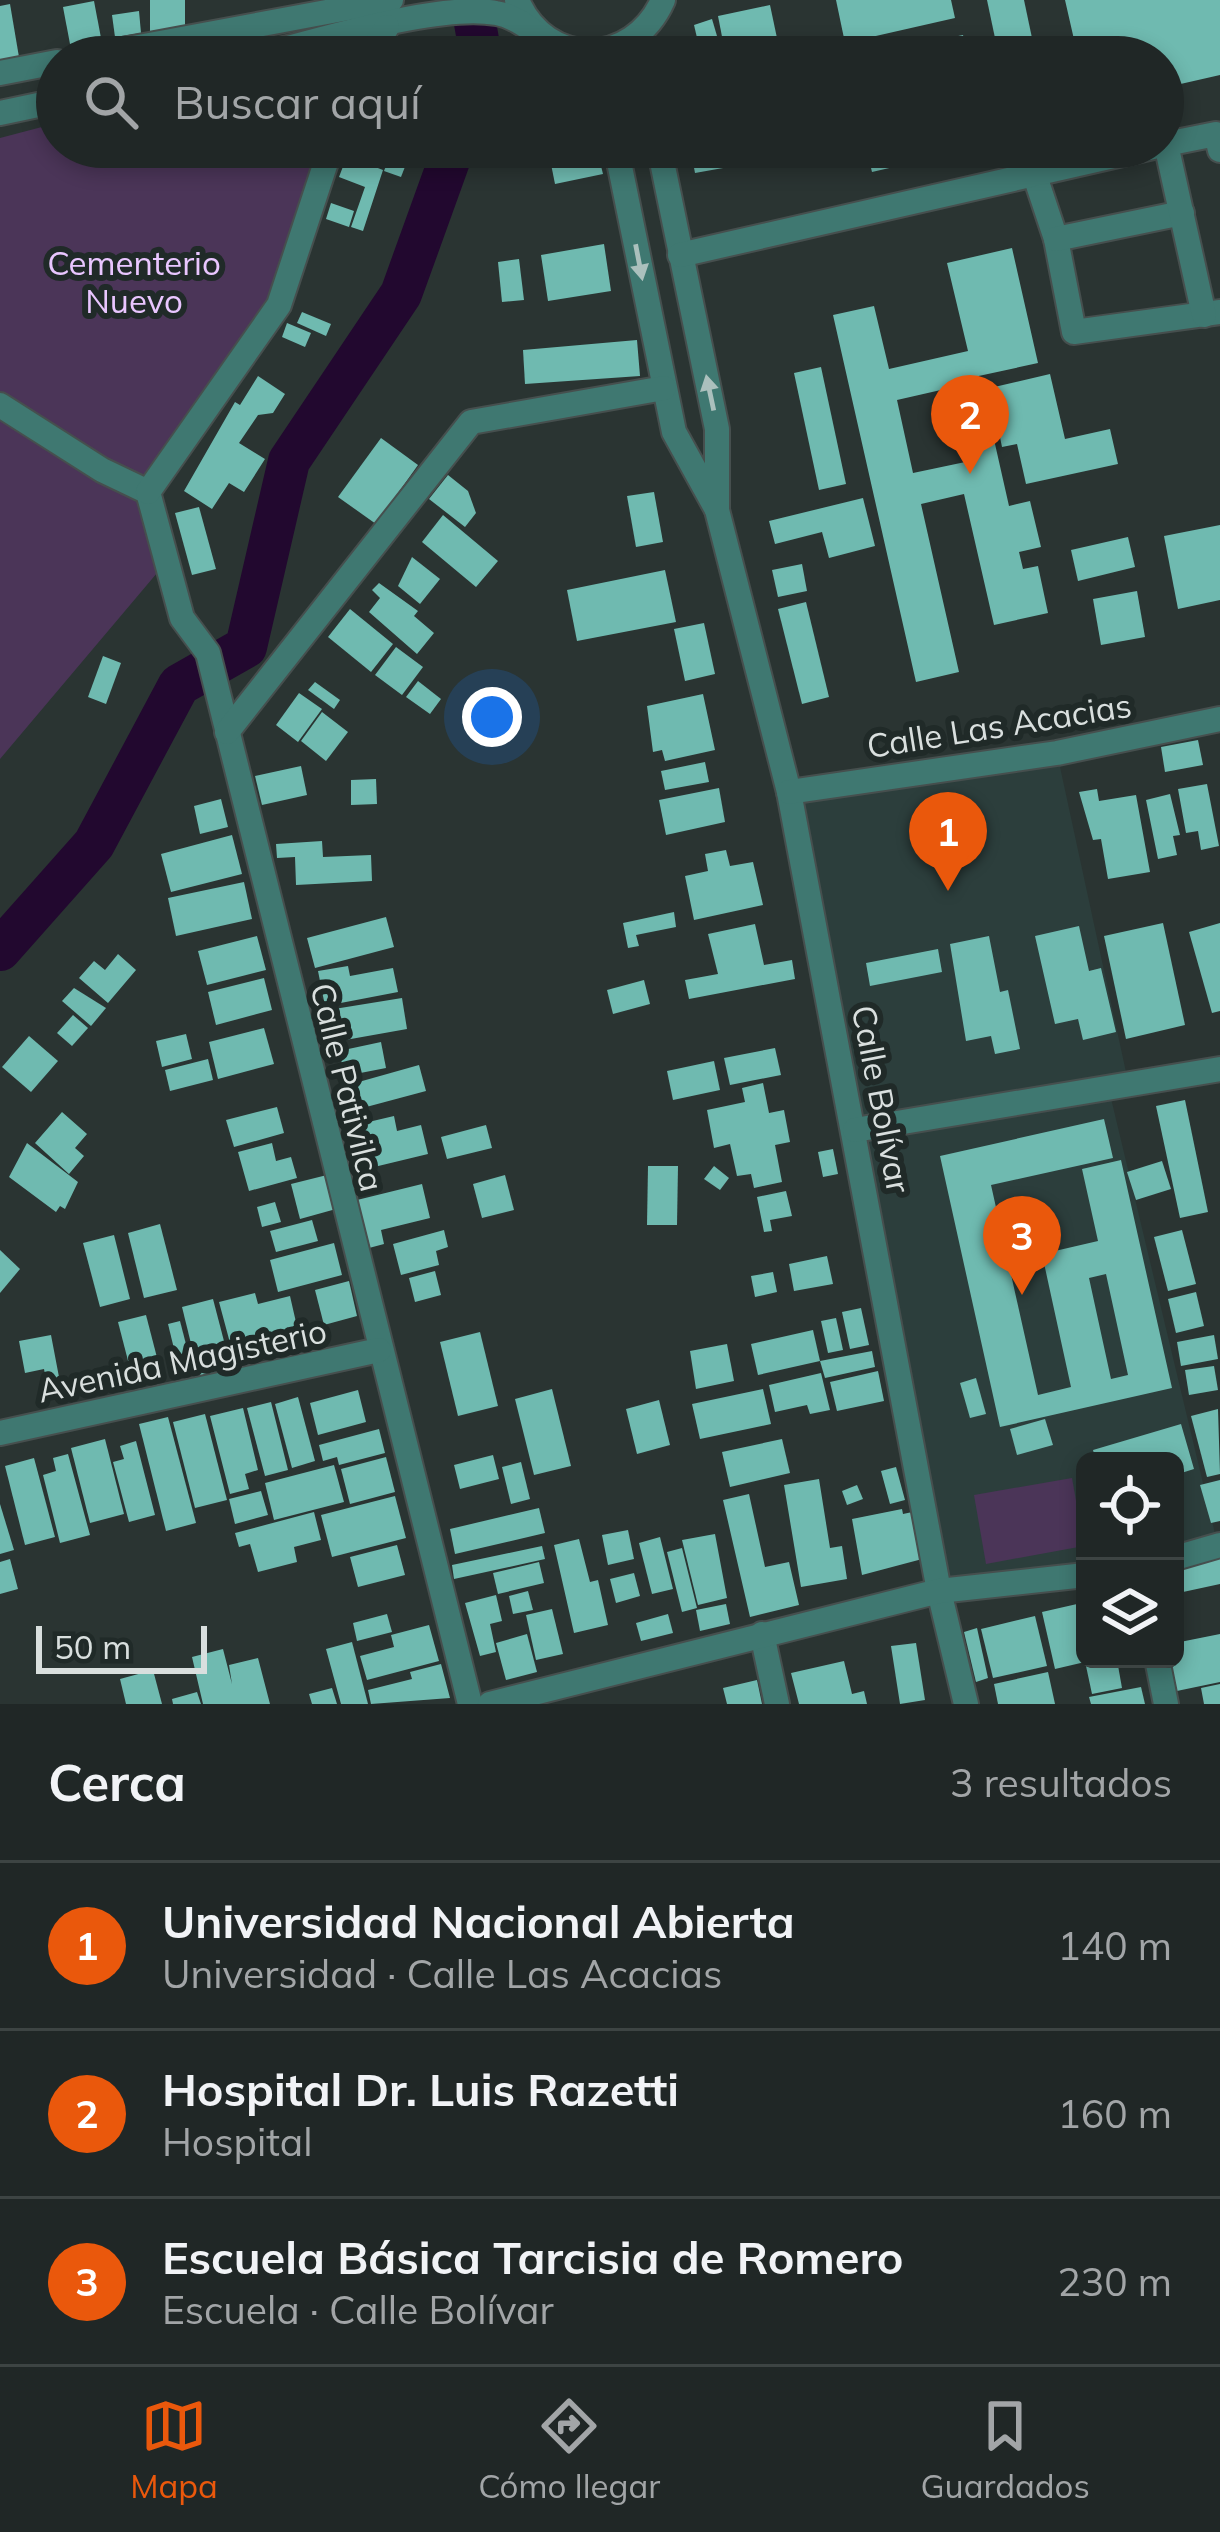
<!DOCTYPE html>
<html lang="es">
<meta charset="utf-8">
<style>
body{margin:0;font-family:Mulish,sans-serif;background:#2d3332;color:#f1f3f6}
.controls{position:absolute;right:36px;bottom:36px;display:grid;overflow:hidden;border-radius:18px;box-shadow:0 6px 18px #0003}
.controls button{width:108px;height:108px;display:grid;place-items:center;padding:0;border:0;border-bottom:3px solid #3d4443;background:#202726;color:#f1f3f6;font:60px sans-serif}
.scale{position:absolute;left:36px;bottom:30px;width:171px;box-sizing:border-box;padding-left:12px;border:6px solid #d9dfde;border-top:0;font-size:33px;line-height:42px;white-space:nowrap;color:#d9dfde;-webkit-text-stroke:9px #202a28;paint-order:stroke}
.you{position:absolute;left:492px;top:717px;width:42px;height:42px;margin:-30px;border:9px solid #fff;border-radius:50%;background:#1a73e8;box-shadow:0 0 0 18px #1a73e833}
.badge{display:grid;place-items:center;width:78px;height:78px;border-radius:50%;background:#ea580c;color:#fff;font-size:39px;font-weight:700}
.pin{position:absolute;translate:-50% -99px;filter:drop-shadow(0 3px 6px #0008)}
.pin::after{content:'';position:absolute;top:63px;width:42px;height:36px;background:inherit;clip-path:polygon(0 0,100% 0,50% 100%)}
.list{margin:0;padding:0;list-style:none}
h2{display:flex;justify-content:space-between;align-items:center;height:156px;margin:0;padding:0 48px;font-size:51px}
h2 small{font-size:39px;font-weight:400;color:#a2a5a7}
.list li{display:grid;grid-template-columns:78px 1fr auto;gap:36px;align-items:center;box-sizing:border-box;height:168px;padding:0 48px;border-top:3px solid #3d4443}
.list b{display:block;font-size:45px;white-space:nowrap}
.list p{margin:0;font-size:39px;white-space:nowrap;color:#a2a5a7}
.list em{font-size:39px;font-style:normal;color:#a2a5a7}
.icon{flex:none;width:66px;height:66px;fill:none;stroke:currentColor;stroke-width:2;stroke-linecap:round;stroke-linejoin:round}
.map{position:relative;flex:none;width:1220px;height:1704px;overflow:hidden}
.search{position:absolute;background:#202726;box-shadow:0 6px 18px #0003;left:36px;right:36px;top:36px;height:132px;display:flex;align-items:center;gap:30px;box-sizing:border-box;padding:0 42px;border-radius:66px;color:#a2a5a7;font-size:45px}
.sheet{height:660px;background:#202726}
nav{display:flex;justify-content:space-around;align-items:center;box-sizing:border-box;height:168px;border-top:3px solid #3d4443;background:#202726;font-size:33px;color:#a2a5a7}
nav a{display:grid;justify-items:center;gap:6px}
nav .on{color:#ea580c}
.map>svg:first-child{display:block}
.built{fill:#2c3e3c}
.green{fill:#4b3558}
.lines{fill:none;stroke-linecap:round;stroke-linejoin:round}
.river{stroke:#22082f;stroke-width:42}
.building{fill:#6fbab0;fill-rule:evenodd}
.minor-casing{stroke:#464f4e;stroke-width:28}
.minor{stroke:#3f7871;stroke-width:24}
.oneway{fill:#abc0bd}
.labels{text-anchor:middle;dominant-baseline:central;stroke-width:12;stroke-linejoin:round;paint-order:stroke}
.park-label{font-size:33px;fill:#e9c6ff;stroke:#202a28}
.street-label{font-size:33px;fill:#d9dfde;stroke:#202a28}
</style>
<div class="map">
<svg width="1220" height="1704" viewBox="0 0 1220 1704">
<rect width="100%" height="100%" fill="#2a3432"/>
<polygon class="built" points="1057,753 1129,1086 1109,1090 1218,1546 1175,1553 1175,1461 1085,1461 1085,1567 939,1591 858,1127 789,792"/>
<g class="green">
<polygon points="57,123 57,147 331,147 279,305 149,492 168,560 0,759 0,138"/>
<polygon points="1072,1478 1084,1546 986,1564 974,1495"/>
</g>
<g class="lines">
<g class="river">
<polyline points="471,0 481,57"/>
<polyline points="0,950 94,844 179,685 246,647 289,461 401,294 454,147"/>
</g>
</g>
<g class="building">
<rect x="150" y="0" width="35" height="34"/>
<polygon points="836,0 951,0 955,18 845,43"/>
<polygon points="987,0 1024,0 1036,57 999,57"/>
<polygon points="1065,0 1220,0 1220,75 1163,88 1163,57 1078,57"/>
<polygon points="94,1 101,38 70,44 63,7"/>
<polygon points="10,4 20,63 0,66 0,6"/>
<polygon points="770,5 781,57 726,57 718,16"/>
<polygon points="139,11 141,33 115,37 112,15"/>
<polygon points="712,19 717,36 698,42 694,25"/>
<polygon points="963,35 968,57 918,57 915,45"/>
<polygon points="898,45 900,57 856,57 855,55"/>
<polygon points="529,147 583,147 583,148 535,165"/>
<polygon points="690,147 736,147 740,165 695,173"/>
<polygon points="866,147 921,147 924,160 872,172"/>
<polygon points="937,147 981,147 982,149 939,158"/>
<polygon points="391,153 408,159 401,177 384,171"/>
<polygon points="598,154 603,174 555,184 551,164"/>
<polygon points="347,156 383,170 363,231 351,227 365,187 339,177"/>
<polygon points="331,203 354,211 349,227 326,219"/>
<polygon points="604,244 611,291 548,301 541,255"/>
<path d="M1012 248 1038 363 974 377 975 383 981 382 1009 506 1030 501 1041 547 1019 552 1023 569 1038 566 1048 613 994 625 964 494 921 504 959 672 916 682 833 315 874 306 889 369 968 351 947 263ZM954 387 970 461 913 473 897 400Z"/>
<polygon points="519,259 524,300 502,302 498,262"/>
<polygon points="302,312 331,324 326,336 297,323"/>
<polygon points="287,323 311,333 305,347 282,337"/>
<polygon points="637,340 640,376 525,384 523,350"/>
<polygon points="821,367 846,484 819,490 794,373"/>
<polygon points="1050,374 1065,439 1110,429 1118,464 1026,484 1017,444 1002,447 990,388"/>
<polygon points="258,376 285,394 273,413 258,415 239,443 265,459 244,492 229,483 212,509 184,491 235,402 240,405"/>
<polygon points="381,438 418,465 376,524 338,497"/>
<polygon points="448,475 468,491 476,513 465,527 429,499"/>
<polygon points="654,492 663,542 636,547 627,496"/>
<polygon points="863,498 875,546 829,558 822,532 775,544 769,521"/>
<polygon points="199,507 216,569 192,575 175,513"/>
<polygon points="443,515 498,561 476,587 422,542"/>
<polygon points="1220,525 1220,600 1178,609 1164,536"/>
<polygon points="1128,537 1135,567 1078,581 1071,550"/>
<polygon points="412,557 440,579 420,604 398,586"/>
<polygon points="802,564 807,591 778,597 772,570"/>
<polygon points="665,570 676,622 577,641 567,590"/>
<polygon points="379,583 418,611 414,616 434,633 417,654 369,612 380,598 372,590"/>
<polygon points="1137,591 1145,637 1101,645 1093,599"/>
<polygon points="806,602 829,697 802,704 778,609"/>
<polygon points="350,609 393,644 371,672 328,637"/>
<polygon points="704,623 715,674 685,681 674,629"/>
<polygon points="396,647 423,667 402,695 375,675"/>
<polygon points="103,656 121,663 106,704 88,697"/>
<polygon points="418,681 441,699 430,714 406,697"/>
<polygon points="315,682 340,700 334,709 308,690"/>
<polygon points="299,693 322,709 298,742 276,725"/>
<polygon points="703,694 715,750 665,761 662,750 653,752 647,706"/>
<polygon points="322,712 348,732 326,761 301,741"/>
<polygon points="1198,740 1203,765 1165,772 1161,747"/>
<polygon points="705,762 709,782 665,790 661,771"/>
<polygon points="301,766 307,795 262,805 255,776"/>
<polygon points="376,779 377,804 351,805 351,780"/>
<polygon points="1207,784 1219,846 1201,850 1198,831 1186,833 1178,789"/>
<polygon points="719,788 725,822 666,835 659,800"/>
<polygon points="1097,789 1099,801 1136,795 1150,872 1108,879 1101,839 1093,840 1079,792"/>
<polygon points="1170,794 1180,835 1173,836 1177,855 1158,859 1146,800"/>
<polygon points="221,799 228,827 200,834 194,806"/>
<polygon points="232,835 242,874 171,892 161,854"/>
<polygon points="322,841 323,857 371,855 372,881 296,885 295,857 277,858 276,844"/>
<polygon points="726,850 730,866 753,862 763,905 694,920 685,876 708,871 705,854"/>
<polygon points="244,882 252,919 176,936 168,898"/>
<polygon points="674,912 676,927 636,935 639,946 628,948 623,923"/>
<polygon points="386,917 394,947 315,968 307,938"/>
<polygon points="1163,923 1185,1025 1126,1039 1104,936"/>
<polygon points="1220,923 1220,1011 1212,1013 1189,932"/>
<polygon points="755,924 764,965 792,960 795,979 689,999 685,980 718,974 708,934"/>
<polygon points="1079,926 1089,971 1101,968 1116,1032 1083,1040 1078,1019 1055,1024 1035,936"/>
<polygon points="257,936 266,970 207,985 198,951"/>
<polygon points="989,936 1000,992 1008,990 1020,1049 995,1054 991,1036 966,1041 950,944"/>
<polygon points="938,949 942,972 870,986 866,963"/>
<polygon points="118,954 136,970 108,1003 79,978 94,961 105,970"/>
<polygon points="348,966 350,976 393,968 398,992 325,1006 318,971"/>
<polygon points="264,978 272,1010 216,1025 208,992"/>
<polygon points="644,980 650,1004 613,1014 607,990"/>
<polygon points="74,988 106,1008 91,1026 62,1001"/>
<polygon points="402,998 407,1029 334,1042 328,1010"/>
<polygon points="73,1015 88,1028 72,1046 57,1033"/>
<polygon points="264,1028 274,1064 218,1079 209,1042"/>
<polygon points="186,1034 192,1059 162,1067 156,1041"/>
<polygon points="29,1036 58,1061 31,1092 2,1067"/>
<polygon points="381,1042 386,1068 345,1076 339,1051"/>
<polygon points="775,1048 781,1075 730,1085 724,1058"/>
<polygon points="208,1059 213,1080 170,1091 165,1070"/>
<polygon points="714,1061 720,1090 673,1100 667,1071"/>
<polygon points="419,1065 426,1091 355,1110 348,1085"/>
<polygon points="763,1083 769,1113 784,1110 790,1142 775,1145 782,1182 754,1188 751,1174 737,1176 730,1144 714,1148 707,1110 745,1102 742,1088"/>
<polygon points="1185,1100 1208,1212 1180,1218 1156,1106"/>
<polygon points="277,1107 284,1133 234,1147 226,1120"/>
<polygon points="62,1112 87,1134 75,1148 84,1156 69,1174 35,1143"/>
<polygon points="394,1116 397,1131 421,1125 428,1154 370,1168 360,1124"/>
<path d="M1104 1119 1113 1158 991 1185 1038 1395 1071 1387 1042 1254 1098 1241 1082 1169 1121 1160 1172 1388 1000 1427 940 1156ZM1106 1274 1128 1375 1111 1379 1089 1278Z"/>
<polygon points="486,1125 492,1148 447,1159 441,1137"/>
<polygon points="27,1143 78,1182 65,1209 60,1206 56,1212 9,1177"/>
<polygon points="272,1143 276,1161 291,1157 297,1178 249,1191 238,1152"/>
<polygon points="833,1149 838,1174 823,1177 818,1152"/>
<polygon points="1162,1161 1171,1189 1136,1200 1127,1172"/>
<polygon points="648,1166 678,1166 677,1225 647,1225"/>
<polygon points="714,1166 729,1178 720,1190 704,1179"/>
<polygon points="327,1175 336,1209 300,1219 291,1184"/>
<polygon points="505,1175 514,1210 482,1218 473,1184"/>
<polygon points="422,1184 430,1218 381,1230 384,1244 369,1248 357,1200"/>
<polygon points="786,1191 792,1216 770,1220 772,1231 764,1232 757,1197"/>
<polygon points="275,1202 281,1222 262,1227 257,1207"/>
<polygon points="312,1220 318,1241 276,1252 270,1231"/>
<polygon points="160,1224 177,1290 144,1298 128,1233"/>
<polygon points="444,1230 448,1247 436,1251 439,1265 401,1275 393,1244"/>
<polygon points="1182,1230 1196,1284 1168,1291 1154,1237"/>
<polygon points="114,1235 130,1299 100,1307 83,1243"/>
<polygon points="334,1243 342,1275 278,1292 270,1260"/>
<polygon points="0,1250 20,1269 0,1293"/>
<polygon points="827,1256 833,1284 794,1291 789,1264"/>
<polygon points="435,1271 441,1295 415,1302 409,1278"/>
<polygon points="773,1272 777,1292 755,1297 751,1276"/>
<polygon points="349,1281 357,1316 324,1325 315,1290"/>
<polygon points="1196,1292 1204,1326 1176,1333 1168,1299"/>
<polygon points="255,1293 258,1304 290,1296 298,1331 233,1354 219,1302"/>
<polygon points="213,1299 231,1368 199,1376 182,1307"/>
<polygon points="861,1308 869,1345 850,1349 842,1312"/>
<polygon points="146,1315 161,1373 133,1380 118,1322"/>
<polygon points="836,1318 843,1350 828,1353 821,1321"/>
<polygon points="180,1321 188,1352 176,1357 168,1324"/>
<polygon points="813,1330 820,1361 758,1375 751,1344"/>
<polygon points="480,1332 498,1406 458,1416 440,1342"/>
<polygon points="51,1335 63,1398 50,1400 44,1369 25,1373 19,1341"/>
<polygon points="1214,1335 1218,1359 1181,1366 1177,1342"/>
<polygon points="727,1344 734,1381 696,1389 690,1351"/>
<polygon points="872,1351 875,1367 825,1378 820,1361"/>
<polygon points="1214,1366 1218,1390 1189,1395 1185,1370"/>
<polygon points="878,1371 884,1401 837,1411 830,1382"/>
<polygon points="821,1373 830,1410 810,1414 807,1405 775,1412 769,1385"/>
<polygon points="976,1378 986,1414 970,1418 960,1383"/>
<polygon points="552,1389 571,1466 534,1475 515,1399"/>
<polygon points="763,1389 771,1424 700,1439 692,1404"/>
<polygon points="358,1390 366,1422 318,1435 310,1403"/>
<polygon points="298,1397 315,1461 292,1468 275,1404"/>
<polygon points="659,1400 670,1445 637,1454 626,1409"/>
<polygon points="271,1402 288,1470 265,1476 247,1408"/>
<polygon points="243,1408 258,1470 245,1474 249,1489 230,1494 210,1416"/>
<polygon points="1218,1409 1220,1474 1207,1477 1191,1416"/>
<polygon points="205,1414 227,1500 195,1508 173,1422"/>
<polygon points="168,1417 196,1523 166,1531 139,1424"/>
<polygon points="1045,1419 1053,1445 1017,1455 1010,1429"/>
<polygon points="1181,1424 1194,1469 1175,1475 1175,1461 1096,1461 1093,1450"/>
<polygon points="379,1429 385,1453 339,1465 337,1457 323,1461 319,1445"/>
<polygon points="105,1439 124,1514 90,1523 71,1448"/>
<polygon points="782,1439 790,1473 730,1487 722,1452"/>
<polygon points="136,1441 155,1515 129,1522 113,1462 124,1459 120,1446"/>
<polygon points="68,1454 90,1535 60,1543 43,1475 56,1471 53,1458"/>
<polygon points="493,1455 499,1479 460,1489 454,1465"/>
<polygon points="386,1457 395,1492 350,1504 341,1469"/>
<polygon points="34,1458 55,1537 25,1545 5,1466"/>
<polygon points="521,1462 530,1499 511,1504 502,1467"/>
<polygon points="334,1465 344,1502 274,1520 265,1483"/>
<polygon points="896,1467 905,1500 890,1504 881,1471"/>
<polygon points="819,1479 830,1548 842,1546 847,1579 801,1587 784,1485"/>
<polygon points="1220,1480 1220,1521 1211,1523 1200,1485"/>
<polygon points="857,1485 863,1499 847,1505 842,1491"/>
<polygon points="261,1491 268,1515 235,1524 229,1499"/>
<polygon points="749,1494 765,1567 789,1562 799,1605 750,1617 723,1500"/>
<polygon points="395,1496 406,1538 332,1557 321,1515"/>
<polygon points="0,1504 14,1550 0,1554"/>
<polygon points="539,1508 545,1533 455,1554 450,1529"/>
<polygon points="902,1509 903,1514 917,1511 926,1558 862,1575 852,1519"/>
<polygon points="314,1512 321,1540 294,1547 297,1562 258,1572 250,1544 239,1547 235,1533"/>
<polygon points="628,1530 634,1559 608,1565 602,1535"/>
<polygon points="715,1534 727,1598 698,1605 682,1540"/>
<polygon points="660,1537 673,1589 652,1594 639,1543"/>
<polygon points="579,1539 590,1582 598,1580 608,1625 574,1633 554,1545"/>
<polygon points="397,1545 405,1575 358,1587 350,1557"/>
<polygon points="542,1546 545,1559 454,1579 452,1565"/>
<polygon points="682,1548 697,1608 682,1612 667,1552"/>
<polygon points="1220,1553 1220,1584 1183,1592 1177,1562"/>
<polygon points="10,1559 18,1589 0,1594 0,1562"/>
<polygon points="539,1562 544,1583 498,1594 493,1573"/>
<polygon points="634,1573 640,1596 616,1603 610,1579"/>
<polygon points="528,1591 533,1610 513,1614 509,1596"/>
<polygon points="496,1595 502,1621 490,1624 496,1652 480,1656 465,1603"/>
<polygon points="726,1604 730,1624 700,1631 696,1610"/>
<polygon points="1077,1604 1085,1662 1055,1669 1042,1612"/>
<polygon points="552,1609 563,1654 536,1660 526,1615"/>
<polygon points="387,1614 392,1632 357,1641 353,1623"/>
<polygon points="668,1614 673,1633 641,1641 636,1623"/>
<polygon points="1035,1616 1047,1666 993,1678 981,1629"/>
<polygon points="429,1625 439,1661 367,1680 360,1656 394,1647 391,1635"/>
<polygon points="977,1628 988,1678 976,1682 964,1632"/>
<polygon points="527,1634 537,1672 506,1680 496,1643"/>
<polygon points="1220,1634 1220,1682 1172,1692 1166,1659 1175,1659 1175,1643"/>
<polygon points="352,1642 368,1704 341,1704 326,1649"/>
<polygon points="916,1643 925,1700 900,1704 891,1646"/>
<polygon points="223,1649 232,1684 229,1665 258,1658 270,1704 203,1704 192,1657"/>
<polygon points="1117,1660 1122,1688 1092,1694 1086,1666"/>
<polygon points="844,1661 852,1694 864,1691 867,1704 799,1704 791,1673"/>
<polygon points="441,1664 450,1698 371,1704 368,1690 412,1679 410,1672"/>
<polygon points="153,1670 162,1704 126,1704 120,1679"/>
<polygon points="1048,1672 1055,1704 998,1704 994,1684"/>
<polygon points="757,1680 762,1704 727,1704 723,1688"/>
<polygon points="1220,1684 1220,1704 1204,1704 1201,1688"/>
<polygon points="1141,1687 1145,1704 1091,1704 1089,1697"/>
<polygon points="332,1688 337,1704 312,1704 309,1694"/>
<polygon points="197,1692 201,1704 173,1704 172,1699"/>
</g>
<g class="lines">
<defs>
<g id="minor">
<path d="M517 0C546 69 633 68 663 0"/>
<polyline points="85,57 391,0"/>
<path d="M252 57C313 43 438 2 496 13 515 16 530 29 546 40"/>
<polyline points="368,57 387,27"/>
<polyline points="0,73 57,62"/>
<polyline points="0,113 57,101"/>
<polyline points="616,147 674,432 716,508"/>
<polyline points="659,147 717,429 717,510 789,792 939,1591 966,1704"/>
<polyline points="1035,176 1056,239 1074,332 1220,312"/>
<polyline points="1056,239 1182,213"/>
<polyline points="680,255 1153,147"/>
<polyline points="1204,315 1166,144 1216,134 1220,150"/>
<polyline points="0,405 102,470 148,492"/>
<polyline points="148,492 182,618 208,653 470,1704"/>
<polyline points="148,492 279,305 331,147"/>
<polyline points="227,732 471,422 664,388"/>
<polyline points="789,792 1057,753 1220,719"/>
<polyline points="855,1130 1220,1069"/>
<polyline points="0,1433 379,1350"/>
<polyline points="1175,1558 1220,1545"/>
<polyline points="762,1634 777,1704"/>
<polyline points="1157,1659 1166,1704"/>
<polyline points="490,1704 939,1591 1085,1575"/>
</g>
</defs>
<use href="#minor" class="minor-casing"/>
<use href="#minor" class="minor"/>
</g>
<defs><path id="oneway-solid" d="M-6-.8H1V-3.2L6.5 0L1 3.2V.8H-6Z" transform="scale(3)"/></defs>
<g class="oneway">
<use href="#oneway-solid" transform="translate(639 262) rotate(79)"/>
<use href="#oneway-solid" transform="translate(710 393) rotate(-102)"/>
</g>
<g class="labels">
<g class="park-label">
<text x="134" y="262">Cementerio<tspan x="134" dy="38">Nuevo</tspan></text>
</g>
<g class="street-label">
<text transform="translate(999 725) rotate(-9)">Calle Las Acacias</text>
<text transform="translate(348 1087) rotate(76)">Calle Pativilca</text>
<text transform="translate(882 1099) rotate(79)">Calle Bolívar</text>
<text transform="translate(182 1360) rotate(-12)">Avenida Magisterio</text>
</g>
</g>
</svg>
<div class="controls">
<button><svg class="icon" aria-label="locate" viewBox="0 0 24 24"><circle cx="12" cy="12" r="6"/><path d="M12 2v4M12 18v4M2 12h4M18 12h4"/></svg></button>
<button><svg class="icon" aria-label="layers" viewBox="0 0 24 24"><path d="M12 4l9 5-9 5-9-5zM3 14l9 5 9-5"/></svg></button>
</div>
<div class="scale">50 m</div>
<div class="you"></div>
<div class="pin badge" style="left:948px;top:891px">1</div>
<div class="pin badge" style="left:970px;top:474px">2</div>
<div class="pin badge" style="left:1022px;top:1295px">3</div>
<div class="search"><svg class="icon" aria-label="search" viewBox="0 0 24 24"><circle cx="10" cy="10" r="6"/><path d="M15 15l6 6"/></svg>Buscar aquí</div>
</div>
<section class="sheet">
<h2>Cerca<small>3 resultados</small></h2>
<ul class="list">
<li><span class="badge">1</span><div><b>Universidad Nacional Abierta</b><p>Universidad · Calle Las Acacias</p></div><em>140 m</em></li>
<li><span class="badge">2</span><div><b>Hospital Dr. Luis Razetti</b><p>Hospital</p></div><em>160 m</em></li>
<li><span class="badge">3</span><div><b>Escuela Básica Tarcisia de Romero</b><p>Escuela · Calle Bolívar</p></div><em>230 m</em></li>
</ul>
</section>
<nav>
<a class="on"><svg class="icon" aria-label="map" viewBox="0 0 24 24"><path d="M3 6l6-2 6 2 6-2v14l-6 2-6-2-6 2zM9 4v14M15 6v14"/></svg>Mapa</a>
<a><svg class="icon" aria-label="directions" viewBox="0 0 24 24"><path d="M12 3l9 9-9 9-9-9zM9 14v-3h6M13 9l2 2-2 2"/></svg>Cómo llegar</a>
<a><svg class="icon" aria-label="saved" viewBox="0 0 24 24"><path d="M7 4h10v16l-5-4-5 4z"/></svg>Guardados</a>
</nav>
